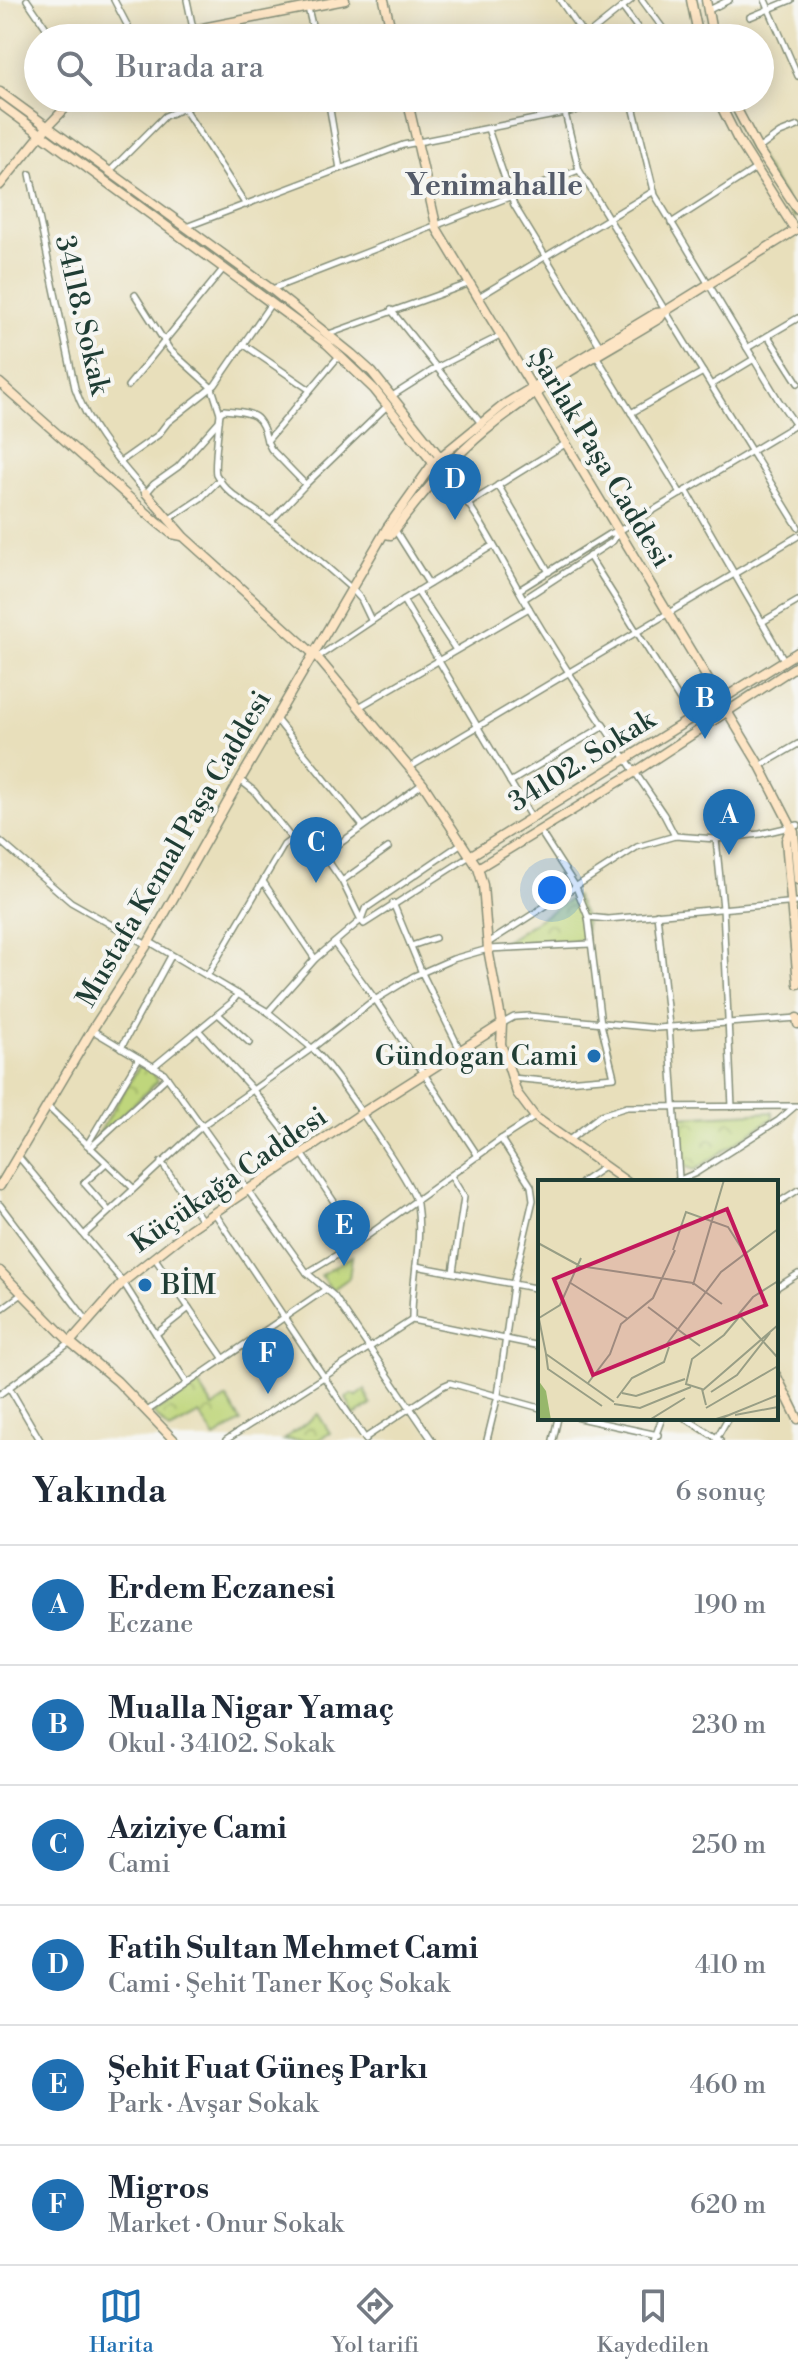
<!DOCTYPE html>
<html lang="tr">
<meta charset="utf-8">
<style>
body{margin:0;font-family:"Libre Bodoni",serif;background:#f2f2f3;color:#1f2937}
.you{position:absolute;left:552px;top:890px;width:28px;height:28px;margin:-20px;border:6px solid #fff;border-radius:50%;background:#1a73e8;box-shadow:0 0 0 12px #1a73e833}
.badge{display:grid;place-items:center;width:52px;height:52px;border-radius:50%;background:#1f6fb2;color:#fff;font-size:26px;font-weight:700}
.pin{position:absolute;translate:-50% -66px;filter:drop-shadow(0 2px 4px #0008)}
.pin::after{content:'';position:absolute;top:42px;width:28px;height:24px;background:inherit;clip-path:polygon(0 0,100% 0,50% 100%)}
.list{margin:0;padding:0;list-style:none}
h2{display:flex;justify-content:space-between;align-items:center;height:104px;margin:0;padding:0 32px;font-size:34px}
h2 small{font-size:26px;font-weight:400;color:#747a83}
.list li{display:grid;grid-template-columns:52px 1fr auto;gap:24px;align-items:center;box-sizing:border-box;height:120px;padding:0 32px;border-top:2px solid #e0e1e3}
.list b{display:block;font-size:30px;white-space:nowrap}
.list p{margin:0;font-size:26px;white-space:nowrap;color:#747a83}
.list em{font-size:26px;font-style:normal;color:#747a83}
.icon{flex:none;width:44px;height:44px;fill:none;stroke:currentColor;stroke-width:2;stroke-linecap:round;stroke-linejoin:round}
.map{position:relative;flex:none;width:798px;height:1440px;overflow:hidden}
.search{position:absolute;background:#fff;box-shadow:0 4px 20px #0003;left:24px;right:24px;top:24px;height:88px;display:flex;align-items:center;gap:20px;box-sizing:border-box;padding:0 28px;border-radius:44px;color:#747a83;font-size:30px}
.sheet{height:824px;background:#fff}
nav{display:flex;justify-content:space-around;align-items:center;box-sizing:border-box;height:112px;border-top:2px solid #e0e1e3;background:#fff;font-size:22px;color:#747a83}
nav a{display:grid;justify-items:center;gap:4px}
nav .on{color:#1f6fb2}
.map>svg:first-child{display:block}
.green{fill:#bfd67b;stroke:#6f8a58;stroke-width:2}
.park{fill:url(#park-crowns);stroke:#6f8a58;stroke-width:2}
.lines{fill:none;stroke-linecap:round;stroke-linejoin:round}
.street-casing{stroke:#848e78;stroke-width:8}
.secondary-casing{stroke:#848e78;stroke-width:11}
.street{stroke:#fff;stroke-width:5}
.secondary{stroke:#fde5c5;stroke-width:8}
.poi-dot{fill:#1f6fb2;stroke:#f6f6f2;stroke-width:3}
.labels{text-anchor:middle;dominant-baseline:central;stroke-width:8;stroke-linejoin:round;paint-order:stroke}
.street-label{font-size:28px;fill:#1f3d34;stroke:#f6f6f2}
.poi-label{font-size:28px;fill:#1f3d34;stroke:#f6f6f2;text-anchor:end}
.neighbourhood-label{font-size:30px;font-weight:bold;fill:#555c6a;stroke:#f6f6f2}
.inset-road{fill:none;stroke:#989e85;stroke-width:2}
.view{fill:#c2185b;fill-opacity:0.15;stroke:#c2185b;stroke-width:4}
.inset-edge{fill:none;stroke:#1f3d34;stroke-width:4}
</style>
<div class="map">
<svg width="798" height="1440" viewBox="0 0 798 1440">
<defs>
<pattern id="park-crowns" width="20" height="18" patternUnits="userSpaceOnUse" patternTransform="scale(2)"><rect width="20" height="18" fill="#bfd67b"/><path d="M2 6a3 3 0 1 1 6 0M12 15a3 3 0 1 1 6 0" fill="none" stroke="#9baf66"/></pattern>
</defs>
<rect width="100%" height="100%" fill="#f6f6f2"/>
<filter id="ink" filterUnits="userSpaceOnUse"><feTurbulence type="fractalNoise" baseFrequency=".0125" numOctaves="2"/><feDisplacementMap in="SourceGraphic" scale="16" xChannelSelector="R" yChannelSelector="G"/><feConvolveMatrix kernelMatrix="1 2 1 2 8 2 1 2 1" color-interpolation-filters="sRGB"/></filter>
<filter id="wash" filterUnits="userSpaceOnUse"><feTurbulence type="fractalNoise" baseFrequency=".006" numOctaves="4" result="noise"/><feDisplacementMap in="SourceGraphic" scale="32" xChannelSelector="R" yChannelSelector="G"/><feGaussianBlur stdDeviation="1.8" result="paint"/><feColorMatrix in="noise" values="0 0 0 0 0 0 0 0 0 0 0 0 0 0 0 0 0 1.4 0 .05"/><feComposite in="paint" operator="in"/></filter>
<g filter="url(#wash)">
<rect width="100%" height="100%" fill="#e8dfbb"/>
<g class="green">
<polygon points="723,98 728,98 752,146 796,216 794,218 748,148"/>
<polygon points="55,136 181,227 181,229 53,138"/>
<polygon points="189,234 349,355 432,451 430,453 348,358 317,333 188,237"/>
</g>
<g class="park">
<polygon points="575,896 585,917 586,940 505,946 504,942"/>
<polygon points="141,1063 152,1071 158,1081 95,1140"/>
<polygon points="773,1112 773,1118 695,1170 682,1165 680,1117"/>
<polygon points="352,1256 349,1278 332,1290 321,1275"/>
<polygon points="199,1385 213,1407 227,1398 241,1422 215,1438 199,1414 170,1430 153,1413"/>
<polygon points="365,1390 371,1405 354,1416 346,1398 352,1394 357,1396"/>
<polygon points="318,1414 330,1433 318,1440 283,1440"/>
</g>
</g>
<g filter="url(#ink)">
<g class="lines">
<defs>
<g id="street">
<polyline points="27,0 53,38"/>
<polyline points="114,0 134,38"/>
<polyline points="187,0 195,38"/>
<polyline points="560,0 586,38"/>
<polyline points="642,0 670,38"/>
<polyline points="765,0 798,76"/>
<polyline points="622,7 645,38"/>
<polyline points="308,8 315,38"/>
<polyline points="709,10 729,0"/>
<polyline points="750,17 791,0"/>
<polyline points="585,37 631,0"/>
<polyline points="328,98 340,169"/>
<polyline points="631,98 655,195 779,401 798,428"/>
<polyline points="183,107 246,205"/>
<polyline points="565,113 579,170 798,527"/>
<polyline points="488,129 514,205 600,346"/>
<polyline points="758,149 780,133 798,126"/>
<polyline points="110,171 165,116 210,98"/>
<path d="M30 174 75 388C89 429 118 460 146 493L154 484 178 467 219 421"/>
<polyline points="671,223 755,169"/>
<polyline points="186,227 403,145 565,113 629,98"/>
<polyline points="272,289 579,170"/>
<polyline points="135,295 170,350 212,388 220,413"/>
<polyline points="477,298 654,191"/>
<polyline points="391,310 480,422"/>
<polyline points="329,334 468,284"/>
<polyline points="768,336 798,383"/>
<polyline points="243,344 310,390"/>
<polyline points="747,348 798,318"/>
<polyline points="597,357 681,494"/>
<polyline points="711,385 754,359"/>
<polyline points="128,386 224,268"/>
<polyline points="392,396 436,368 500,336"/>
<polyline points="631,413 703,372"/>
<path d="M267 441C261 412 252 413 224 410L220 413C219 422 214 469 216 474 227 496 253 507 272 522 300 543 326 566 352 589L361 599 371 620"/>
<polyline points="120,462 158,435 168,422 215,385 272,302"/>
<path d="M442 474C469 492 510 577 529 608 571 679 618 747 664 815L675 836"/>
<polyline points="305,484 271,449 267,441 339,356"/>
<polyline points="498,485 549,572"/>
<polyline points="686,490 784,660"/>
<polyline points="468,504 565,444"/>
<polyline points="168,520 201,498 220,479"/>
<polyline points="271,521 307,483 387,406"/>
<polyline points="395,530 429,584"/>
<polyline points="619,531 797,424"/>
<polyline points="589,556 691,718"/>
<polyline points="519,590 609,534 619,531 613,541 524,599"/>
<polyline points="417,591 456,650"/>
<polyline points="403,600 532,819"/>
<polyline points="762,622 798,601"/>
<polyline points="318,657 403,600 492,546"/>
<polyline points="359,707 529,608"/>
<polyline points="276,719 362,825"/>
<polyline points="760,766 798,744"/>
<polyline points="410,767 798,536"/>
<polyline points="240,780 254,791 292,839"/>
<polyline points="510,782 604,726"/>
<polyline points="716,839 723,908 732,1107"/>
<polyline points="0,841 71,902 147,945"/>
<polyline points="324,855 342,881 361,920"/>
<polyline points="342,881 388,848"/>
<polyline points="264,883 315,959"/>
<polyline points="393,903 422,973 460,1050"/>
<polyline points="657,914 669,1026 679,1178"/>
<polyline points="588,917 608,919 798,902"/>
<polyline points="361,920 365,909 462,843"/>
<path d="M150 942 268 1012C284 1025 300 1038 315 1051 332 1067 413 1184 417 1204 423 1242 411 1281 412 1320"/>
<polyline points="334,943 375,999 478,1156"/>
<polyline points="488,943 637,847 675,836 716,839 760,834 798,825"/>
<polyline points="411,946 435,938"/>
<polyline points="207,976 284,845 292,839 311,858 324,855 422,784"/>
<polyline points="268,1012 315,959 361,920 364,924 470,856"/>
<polyline points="218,1014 250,1043"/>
<polyline points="503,1023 514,1017 529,1016 657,1028 798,1018"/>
<polyline points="92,1030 164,1073 307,1273 334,1296 432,1440"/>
<polyline points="199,1031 253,1090 303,1155 360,1241"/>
<polyline points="121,1048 171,956"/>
<polyline points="153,1067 231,1003 238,994"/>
<polyline points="512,1078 554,1082 614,1077 601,1024 588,917 576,887 540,831"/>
<polyline points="47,1106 133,1188"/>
<polyline points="569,1140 601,1115 627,1107 798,1106"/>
<polyline points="87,1145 139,1058"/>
<polyline points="90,1148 167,1077"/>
<polyline points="18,1156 123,1282 187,1383"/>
<polyline points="161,1162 202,1220"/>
<polyline points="105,1164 84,1183 109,1211"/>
<polyline points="451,1176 464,1197 453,1272"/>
<polyline points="582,1182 604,1167"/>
<polyline points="675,1182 696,1173 779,1120 794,1107"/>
<polyline points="776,1204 798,1190"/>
<polyline points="0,1205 88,1322"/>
<polyline points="214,1212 366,1440"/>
<polyline points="85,1234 203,1125 311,1049 370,1003 414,976 453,959 488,949 590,944"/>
<polyline points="154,1257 224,1359"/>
<polyline points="416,1266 540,1289"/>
<polyline points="307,1273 360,1241 501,1139 535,1117"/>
<polyline points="776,1288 798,1274"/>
<polyline points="0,1310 22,1294"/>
<polyline points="156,1334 189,1308"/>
<polyline points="9,1387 40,1440"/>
<polyline points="0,1394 69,1343"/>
<polyline points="147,1411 326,1289"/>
<polyline points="579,1418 658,1435"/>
<polyline points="685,1418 720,1440"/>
<polyline points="365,1438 443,1386 450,1383 540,1408"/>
<polyline points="716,1439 728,1418"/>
<polyline points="226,1440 412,1320 540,1346"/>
<polyline points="487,1440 498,1395 513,1285 533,1200 531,1186 501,1139"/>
<polyline points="553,1440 558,1418"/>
<polyline points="654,1440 662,1418"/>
</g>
<g id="secondary">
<polyline points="384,0 393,38"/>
<polyline points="691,0 699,38"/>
<polyline points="706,0 713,38"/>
<polyline points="151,38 345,0"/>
<polyline points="0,92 271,289 352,354 372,372 448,467"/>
<polyline points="407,98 437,229 760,766 794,832 798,880"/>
<polyline points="717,98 737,138 792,225"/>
<polyline points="731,98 758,149 798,210"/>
<polyline points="0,104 327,344 374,389 442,474"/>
<polyline points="0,185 48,126 75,98"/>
<polyline points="0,383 158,523 172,534 182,536"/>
<polyline points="146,493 184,537 317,657 423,784 478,868 483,885 488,949 502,1024 501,1044 517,1093 535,1117 627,1182"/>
<path d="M385 534 391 535C418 498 449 461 485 431 537 387 601 354 660 318L664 312 794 231"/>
<polyline points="791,827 786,840 798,984"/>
<polyline points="470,856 798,652"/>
<polyline points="478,868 635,772 798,665"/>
<polyline points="797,1018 798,1024"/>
<polyline points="0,1186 92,1030 147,945 240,780 387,528 434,462 505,404 656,313 664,312"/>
<polyline points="0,1271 70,1342 117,1381 174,1440"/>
<polyline points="70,1342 123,1282 190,1229 362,1113 502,1024"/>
<polyline points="776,1375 798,1419"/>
</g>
</defs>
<use href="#street" class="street-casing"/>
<use href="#secondary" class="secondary-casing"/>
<use href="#street" class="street"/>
<use href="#secondary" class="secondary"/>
</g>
</g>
<g class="poi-dot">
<circle cx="594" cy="1056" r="8"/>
<circle cx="145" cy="1285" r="8"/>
</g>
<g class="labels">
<g class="street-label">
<text transform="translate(82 315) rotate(77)">34118. Sokak</text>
<text transform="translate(600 458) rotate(59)">Şarlak Paşa Caddesi</text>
<text transform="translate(582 761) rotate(-32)">34102. Sokak</text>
<text transform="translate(174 849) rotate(-60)">Mustafa Kemal Paşa Caddesi</text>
<text transform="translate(229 1180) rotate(-35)">Küçükağa Caddesi</text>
</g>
<g class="poi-label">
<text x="578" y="1056">Gündogan Cami</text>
<text x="161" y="1285" text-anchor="start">BİM</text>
</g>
<g class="neighbourhood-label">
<text x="494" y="186">Yenimahalle</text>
</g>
</g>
<g transform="translate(538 1180)">
<rect width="240" height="240" fill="#e8dfbb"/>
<path d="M0 200 8 211 13 240H0Z" fill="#97b76b"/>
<path class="inset-road" d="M0 63 42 86 155 103 184 124M135 70 148 32 190 47 208 75M31 102 90 139M155 105 186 0M110 127 162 166M0 134 8 174 76 222M200 135 215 117 240 101M202 136 240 178M1 138 22 125 43 78M8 174 10 189 64 226M106 175 128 165 183 92 240 49M50 203 72 174 83 144 115 118 137 70M165 210 240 145M173 212 199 195 232 153M84 213 98 216 147 199M79 218 94 198 126 182 131 167M76 224 102 228 153 207M168 225 164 209 148 204 154 179 186 155 201 137M168 228 240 186M191 235 240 215M197 235 240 227M89 240 113 239 147 218M175 240 191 235 179 240"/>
<path class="view" d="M189 29 228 125 55 195 16 99Z"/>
<rect width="240" height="240" class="inset-edge"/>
</g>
</svg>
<div class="you"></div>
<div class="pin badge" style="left:729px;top:855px">A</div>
<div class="pin badge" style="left:705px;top:739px">B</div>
<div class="pin badge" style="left:316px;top:883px">C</div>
<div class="pin badge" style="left:455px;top:520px">D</div>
<div class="pin badge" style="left:344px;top:1266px">E</div>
<div class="pin badge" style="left:268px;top:1394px">F</div>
<div class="search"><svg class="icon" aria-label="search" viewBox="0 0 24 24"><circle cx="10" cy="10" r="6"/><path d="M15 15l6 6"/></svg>Burada ara</div>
</div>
<section class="sheet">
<h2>Yakında<small>6 sonuç</small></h2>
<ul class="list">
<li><span class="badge">A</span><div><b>Erdem Eczanesi</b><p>Eczane</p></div><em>190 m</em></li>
<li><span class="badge">B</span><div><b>Mualla Nigar Yamaç</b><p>Okul · 34102. Sokak</p></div><em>230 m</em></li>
<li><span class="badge">C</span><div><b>Aziziye Cami</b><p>Cami</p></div><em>250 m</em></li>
<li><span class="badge">D</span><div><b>Fatih Sultan Mehmet Cami</b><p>Cami · Şehit Taner Koç Sokak</p></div><em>410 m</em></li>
<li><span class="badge">E</span><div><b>Şehit Fuat Güneş Parkı</b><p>Park · Avşar Sokak</p></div><em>460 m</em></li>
<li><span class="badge">F</span><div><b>Migros</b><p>Market · Onur Sokak</p></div><em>620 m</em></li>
</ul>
</section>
<nav>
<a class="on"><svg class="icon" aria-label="map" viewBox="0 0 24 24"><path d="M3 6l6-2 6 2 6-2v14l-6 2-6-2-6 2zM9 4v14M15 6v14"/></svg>Harita</a>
<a><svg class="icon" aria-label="directions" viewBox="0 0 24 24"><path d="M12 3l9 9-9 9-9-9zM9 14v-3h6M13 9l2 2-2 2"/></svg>Yol tarifi</a>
<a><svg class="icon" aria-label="saved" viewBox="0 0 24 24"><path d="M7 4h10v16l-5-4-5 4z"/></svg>Kaydedilen</a>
</nav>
